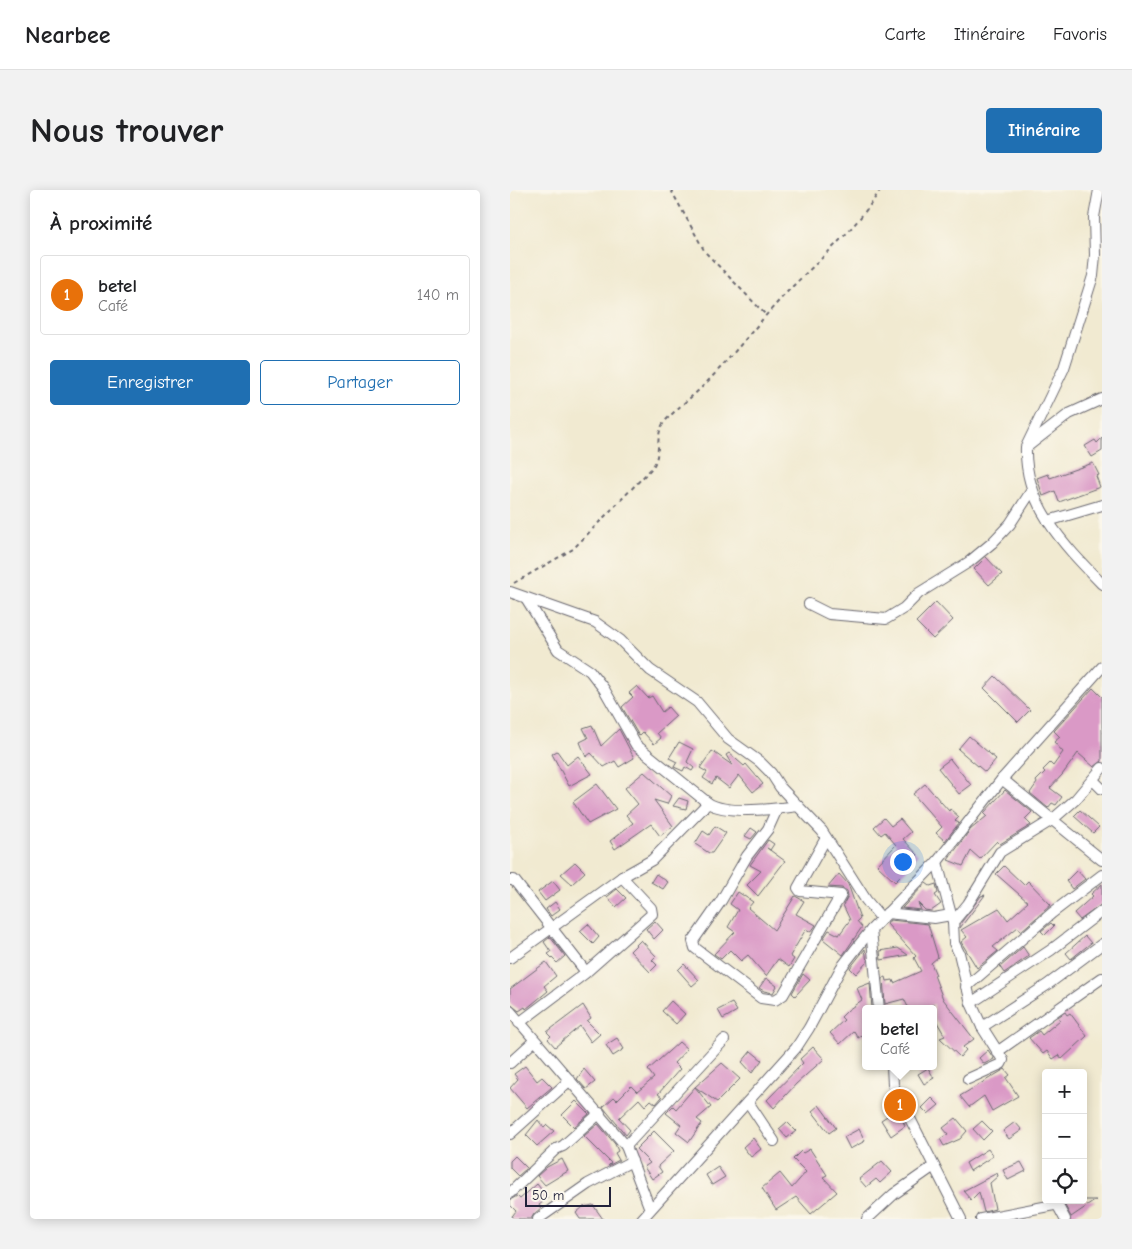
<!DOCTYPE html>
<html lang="fr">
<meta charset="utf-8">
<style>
body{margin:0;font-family:"Comic Neue",sans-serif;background:#f2f2f2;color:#202124}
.controls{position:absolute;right:15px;bottom:15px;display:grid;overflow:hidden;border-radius:5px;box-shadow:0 2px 12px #0003}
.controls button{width:45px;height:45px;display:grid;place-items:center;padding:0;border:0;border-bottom:1px solid #e0e0e0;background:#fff;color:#202124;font:25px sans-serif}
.scale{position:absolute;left:15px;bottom:12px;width:86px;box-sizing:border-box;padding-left:5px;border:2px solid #22223b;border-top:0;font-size:14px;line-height:18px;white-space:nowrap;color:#22223b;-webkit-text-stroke:4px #fbf7ec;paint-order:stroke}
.you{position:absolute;left:392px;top:671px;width:18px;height:18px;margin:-12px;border:4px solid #fff;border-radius:50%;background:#1a73e8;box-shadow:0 0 0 8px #1a73e833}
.badge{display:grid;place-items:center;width:32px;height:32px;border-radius:50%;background:#1f6fb2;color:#fff;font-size:16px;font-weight:700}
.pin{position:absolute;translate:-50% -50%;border:2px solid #fff;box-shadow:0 1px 5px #0006}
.popup{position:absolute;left:352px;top:815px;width:75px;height:65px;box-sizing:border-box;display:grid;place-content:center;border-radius:5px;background:#fff;filter:drop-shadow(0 1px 4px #0005);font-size:16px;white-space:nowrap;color:#757577}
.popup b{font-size:19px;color:#202124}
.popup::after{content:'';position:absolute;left:50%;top:100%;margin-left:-10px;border:10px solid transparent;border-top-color:#fff}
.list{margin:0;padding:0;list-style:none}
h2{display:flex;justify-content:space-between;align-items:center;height:65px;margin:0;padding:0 20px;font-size:21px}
h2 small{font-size:16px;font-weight:400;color:#757577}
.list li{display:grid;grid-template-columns:32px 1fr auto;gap:15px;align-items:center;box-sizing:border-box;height:80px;margin:0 10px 10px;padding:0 10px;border:1px solid #e0e0e0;border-radius:5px}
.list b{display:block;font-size:19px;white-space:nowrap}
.list p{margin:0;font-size:16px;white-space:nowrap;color:#757577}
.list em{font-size:16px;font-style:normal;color:#757577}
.actions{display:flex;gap:10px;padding:15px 20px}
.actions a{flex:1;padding:11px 0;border:1px solid #1f6fb2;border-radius:5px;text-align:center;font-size:18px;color:#1f6fb2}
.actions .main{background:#1f6fb2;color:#fff}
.icon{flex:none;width:28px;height:28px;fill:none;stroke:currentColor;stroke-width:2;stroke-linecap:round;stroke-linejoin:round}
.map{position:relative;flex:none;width:592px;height:1029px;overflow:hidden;border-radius:5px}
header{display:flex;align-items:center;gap:30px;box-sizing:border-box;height:70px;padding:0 25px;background:#fff;border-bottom:1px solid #e0e0e0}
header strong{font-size:24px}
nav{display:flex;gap:28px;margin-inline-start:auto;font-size:18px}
.intro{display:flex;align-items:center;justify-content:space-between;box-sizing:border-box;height:120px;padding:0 30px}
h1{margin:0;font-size:35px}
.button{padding:12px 22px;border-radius:5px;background:#1f6fb2;color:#fff;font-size:18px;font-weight:700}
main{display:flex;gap:30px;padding:0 30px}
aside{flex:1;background:#fff;border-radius:5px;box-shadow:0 2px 12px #0003}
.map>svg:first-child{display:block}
.building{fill:#da99c6}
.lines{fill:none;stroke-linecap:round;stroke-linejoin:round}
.street-casing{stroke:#6a6870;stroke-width:12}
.path{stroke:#6a6870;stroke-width:2;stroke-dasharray:4 4;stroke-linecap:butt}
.street{stroke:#fff;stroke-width:10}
</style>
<header>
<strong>Nearbee</strong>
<nav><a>Carte</a><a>Itinéraire</a><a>Favoris</a></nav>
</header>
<div class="intro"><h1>Nous trouver</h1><a class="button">Itinéraire</a></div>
<main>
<aside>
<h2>À proximité<small></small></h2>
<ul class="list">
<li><span class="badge" style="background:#e8710a">1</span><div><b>betel</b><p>Café</p></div><em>140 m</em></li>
</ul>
<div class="actions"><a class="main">Enregistrer</a><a>Partager</a></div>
</aside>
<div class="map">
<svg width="592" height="1029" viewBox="0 0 592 1029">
<rect width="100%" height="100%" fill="#fbf7ec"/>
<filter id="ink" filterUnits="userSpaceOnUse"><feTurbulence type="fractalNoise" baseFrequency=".02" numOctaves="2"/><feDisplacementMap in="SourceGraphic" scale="10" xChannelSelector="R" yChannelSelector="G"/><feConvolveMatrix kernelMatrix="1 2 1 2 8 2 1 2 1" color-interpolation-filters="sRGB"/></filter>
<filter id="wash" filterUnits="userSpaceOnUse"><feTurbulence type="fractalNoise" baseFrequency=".0096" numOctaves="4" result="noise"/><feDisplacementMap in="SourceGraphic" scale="20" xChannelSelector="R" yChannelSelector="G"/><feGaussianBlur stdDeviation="1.12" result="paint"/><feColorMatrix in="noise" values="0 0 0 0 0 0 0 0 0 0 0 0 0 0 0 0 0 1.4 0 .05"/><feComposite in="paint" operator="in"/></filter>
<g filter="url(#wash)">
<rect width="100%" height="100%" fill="#f1ead1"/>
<g id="blocks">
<g class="building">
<polygon points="592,248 592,261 582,267 575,256 585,250 587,253"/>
<polygon points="583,273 589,285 586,286 590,297 549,312 545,301 533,306 527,288 538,284 540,288"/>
<polygon points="476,367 492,384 479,395 464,379"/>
<polygon points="426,412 443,430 423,449 406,432"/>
<polygon points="485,486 520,520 508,532 474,498"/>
<polygon points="127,496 138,508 142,506 152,522 158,517 166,526 147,543 151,548 144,554 133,542 129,546 112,517 123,507 119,503"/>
<polygon points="583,498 592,507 592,571 584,577 568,563 552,585 540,598 552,607 546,615 542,613 538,618 520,603 527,593 526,591 535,582 533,580 540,573 543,576 553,562 544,552 550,547 544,541"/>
<polygon points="82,535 91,556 109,539 124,568 109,577 105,571 94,577 81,563 76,567 70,552 78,548 73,538"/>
<polygon points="459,546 486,569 475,582 448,559"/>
<polygon points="169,552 183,559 177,572 184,578 182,581 175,577 173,581 164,577 167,572 159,568"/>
<polygon points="47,561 57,575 68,566 82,584 59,596 42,564"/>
<polygon points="202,561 222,575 216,565 219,563 234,576 236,574 253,594 243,602 229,585 219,598 206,588 202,594 193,588 197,582 190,578"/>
<polygon points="440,569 461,595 449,604 428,578"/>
<polygon points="134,582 161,606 157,614 144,610 163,636 150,646 141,634 105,659 100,651 123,633 116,625 128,614 115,598"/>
<polygon points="87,594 106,619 78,634 63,612"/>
<polygon points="415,594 439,621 440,619 449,627 445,631 449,633 435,651 426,643 432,637 403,604"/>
<polygon points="495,600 522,622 515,629 521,635 490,654 487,651 470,669 461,661 453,676 438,670 460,640 477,626 474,623"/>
<polygon points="169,608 178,611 176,619 163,616"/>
<polygon points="570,620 589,637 583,643 564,626"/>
<polygon points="374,628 381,636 390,629 401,642 393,649 408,665 400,672 402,675 385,692 367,675 386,655 375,642 371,645 364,637"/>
<polygon points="205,636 216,643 202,663 199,663 185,654 193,641 199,645"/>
<polygon points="241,638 247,642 241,649 235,646"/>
<polygon points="258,650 264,654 260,660 257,658 275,671 248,706 237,695 251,681 240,675"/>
<polygon points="65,672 75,682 62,694 51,684"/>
<polygon points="494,676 514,695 518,691 541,715 511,741 508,737 483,757 488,761 467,778 451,752 457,747 451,740 489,718 498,730 518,712 486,684"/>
<polygon points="567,680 575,689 562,699 556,691"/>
<polygon points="146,684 158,692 153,699 141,692"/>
<polygon points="329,684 338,694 350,728 347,731 352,737 333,765 313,749 319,740 329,745 340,730 333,715 338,706 337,701 332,698 318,697"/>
<polygon points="43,691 50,700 35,711 28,702"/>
<polygon points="416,693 420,696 426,694 428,703 425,705 431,714 421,721 415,720 408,713 411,720 392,718"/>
<polygon points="592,694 592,714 570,730 564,723 583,706 581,704"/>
<polygon points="107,699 116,708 106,717 97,707"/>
<polygon points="228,702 243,712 238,718 264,740 285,706 294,711 286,724 306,735 301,742 296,739 280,766 284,769 279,777 268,769 256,786 238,765 231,771 220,760 211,769 204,764 225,742 218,737 228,720 220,714"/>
<polygon points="475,705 450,738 450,734 471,706"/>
<polygon points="45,712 50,719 41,726 36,719"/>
<polygon points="380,730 418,734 428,767 421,773 426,785 424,785 433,809 464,849 453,857 456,860 450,867 430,848 435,846 424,827 424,814 413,819 399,819 394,809 375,814 373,788 376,787 377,791 383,790 384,793 411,781 404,768 406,766 377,734"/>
<polygon points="145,731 153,740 144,749 136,739"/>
<polygon points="541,733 544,736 535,745 531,741"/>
<polygon points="78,734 89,747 83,754 70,741"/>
<polygon points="575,746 581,753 561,769 556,763"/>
<polygon points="40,747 55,766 47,773 38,764 41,762 34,752"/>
<polygon points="131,750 146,766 142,770 147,775 140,782 120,761"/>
<polygon points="513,757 519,766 494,783 490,777"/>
<polygon points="388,758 398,765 371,770 370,761"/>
<polygon points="355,759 357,772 346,784 340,778"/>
<polygon points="36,772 46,786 34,796 38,801 16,819 15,817 9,821 0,814 0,799"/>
<polygon points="174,774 189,790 182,796 168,780"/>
<polygon points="293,784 300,790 285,806 282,803"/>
<polygon points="256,788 267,796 263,803 254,801 249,798"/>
<polygon points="360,793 362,819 356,819 356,843 348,848 344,841 330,854 320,843 334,830 331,827 338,820 352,810 347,798"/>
<polygon points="161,811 175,824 166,834 152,821"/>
<polygon points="222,813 227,821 213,829 208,820"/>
<polygon points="73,815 81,828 77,831 90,844 81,852 70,836 45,857 38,849 41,846 37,842"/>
<polygon points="555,822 557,825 560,823 577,846 552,869 549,865 543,869 537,861 533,864 519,848 529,841 532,845 550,830 548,827"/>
<polygon points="107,848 114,859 103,866 96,855"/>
<polygon points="169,852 177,859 164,873 170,879 148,904 152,907 146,914 141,910 135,916 129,909 109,928 120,940 116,945 93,917 104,907 107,910 121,896 127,902 144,888 138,880"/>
<polygon points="303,857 314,869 286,894 264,918 257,910 293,873 290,869"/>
<polygon points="478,860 484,869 474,874 469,868"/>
<polygon points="241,861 252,870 242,883 232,872"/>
<polygon points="212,873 230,889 207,912 185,897 201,917 187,929 192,933 179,952 166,942 171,935 156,923 163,916 166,919 185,897"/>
<polygon points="15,876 27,891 32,887 42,897 17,918 0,898 8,889 4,884"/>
<polygon points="418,878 424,888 414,894 408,884"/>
<polygon points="74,879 85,892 76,899 67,889"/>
<polygon points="495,879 500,885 496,888 508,906 482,921 474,906 459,917 450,906"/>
<polygon points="422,908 429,915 418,924 412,918"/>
<polygon points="66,911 79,924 64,937 52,925"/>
<polygon points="309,915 326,938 319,943 302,921"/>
<polygon points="388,919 395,936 381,946 371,930"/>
<polygon points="446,928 457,941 450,949 434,956 430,949 438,944 433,938"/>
<polygon points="28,930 34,938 37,935 44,941 27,956 16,945"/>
<polygon points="472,931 482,941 473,950 463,939"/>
<polygon points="277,932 286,941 277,948 269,939"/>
<polygon points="505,932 512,940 499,949 493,941"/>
<polygon points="88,934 105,954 108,961 105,963 109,970 98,976 101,973 74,946"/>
<polygon points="349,939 355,951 340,959 334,947"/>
<polygon points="144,941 164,961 148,976 152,982 142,989 134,977 140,973 126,959"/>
<polygon points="243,948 251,959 241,967 233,957"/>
<polygon points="300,959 317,985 313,987 327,1002 301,1024 286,1007 266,1020 252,998 270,983 282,998 296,982 283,969 291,961 293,963"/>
<polygon points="478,959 483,966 460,981 456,973"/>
<polygon points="5,966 17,978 8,986 0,978 0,971"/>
<polygon points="52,969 58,981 35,995 27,986 37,977"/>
<polygon points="372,971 382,982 370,993 366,989 356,997 349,989"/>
<polygon points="511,972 516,981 498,990 493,980"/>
<polygon points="208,977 215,987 202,995 196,985"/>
<polygon points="487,983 488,986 480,993 485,1019 474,1022 469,1002 461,1010 453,1001"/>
<polygon points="27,994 38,1008 29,1015 31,1018 24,1024 21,1029 0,1029 6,1021 0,1015 0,1010 7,1006 10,1009"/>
<polygon points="552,1010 586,1010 561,1027"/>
<polygon points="83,1015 93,1029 70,1029 66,1023 73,1017"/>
</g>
</g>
</g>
<g filter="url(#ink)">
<use href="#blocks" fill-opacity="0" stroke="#6a6870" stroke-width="1"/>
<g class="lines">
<defs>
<g id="street">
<path d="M589 0 584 27 585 65 583 86 554 178 516 257C514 315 555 356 592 394"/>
<polyline points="518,256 559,224 592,209"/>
<polyline points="538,331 592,315"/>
<polyline points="0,402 85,432 110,450 140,480 187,512 218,549 250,572 261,583 270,597 288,616"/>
<path d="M16 408 48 460 80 481 94 499 126 555 198 613C217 625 266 619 288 616L312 641 356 710 372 729"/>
<polyline points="299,414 319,424 376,429 394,418 409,403 459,372 482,353 500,334 522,300"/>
<polyline points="492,589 592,670"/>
<polyline points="583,590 592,599"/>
<polyline points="267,619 258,639 237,666 211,711 183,751 185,758 251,808 265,810 273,805 331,705 290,701 288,698 316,648"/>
<polyline points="427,672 443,732 444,753 449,763 461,813 472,837 493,870 491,874 458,889"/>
<polyline points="0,690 4,690 76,782"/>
<polyline points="377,723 424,728 441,725"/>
<polyline points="443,732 458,714 490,662 542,630 566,609 592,578"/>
<polyline points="361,740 369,819"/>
<polyline points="0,768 112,687 142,670 198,613"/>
<polyline points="456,797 542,723 592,685"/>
<polyline points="461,813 541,760 592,721"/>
<polyline points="0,821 116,956 140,1019"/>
<polyline points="9,833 74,784 142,724 141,718 112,687"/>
<polyline points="472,837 537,795 592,754"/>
<polyline points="487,862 592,788"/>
<polyline points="0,873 24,851"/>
<polyline points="382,876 383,895 451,1029"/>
<polyline points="238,912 264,951"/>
<polyline points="0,944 60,890"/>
<polyline points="116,956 214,850"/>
<polyline points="0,1003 46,959 53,956 90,923"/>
<polyline points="28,1029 78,994 122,971"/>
<polyline points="132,1029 286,858 299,838 331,778 345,760 361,740 427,672 492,589 592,477"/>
<polyline points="357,1029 384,1004 424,976"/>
<polyline points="471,1029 544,1015 548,1016 555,1029"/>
</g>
</defs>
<use href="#street" class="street-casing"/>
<g class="path">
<polyline points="161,0 195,62 255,124"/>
<path d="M4 393 63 359 142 278C153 263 143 244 156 230 169 216 185 205 198 191 227 161 252 128 281 98 312 67 347 38 370 0"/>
</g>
<use href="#street" class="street"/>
</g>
</g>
</svg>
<div class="controls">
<button>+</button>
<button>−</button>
<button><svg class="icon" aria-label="locate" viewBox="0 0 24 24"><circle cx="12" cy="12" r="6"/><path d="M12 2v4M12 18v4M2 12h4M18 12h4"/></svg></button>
</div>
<div class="scale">50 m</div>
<div class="you"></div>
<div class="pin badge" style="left:390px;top:915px;background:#e8710a">1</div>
<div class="popup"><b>betel</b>Café</div>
</div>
</main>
